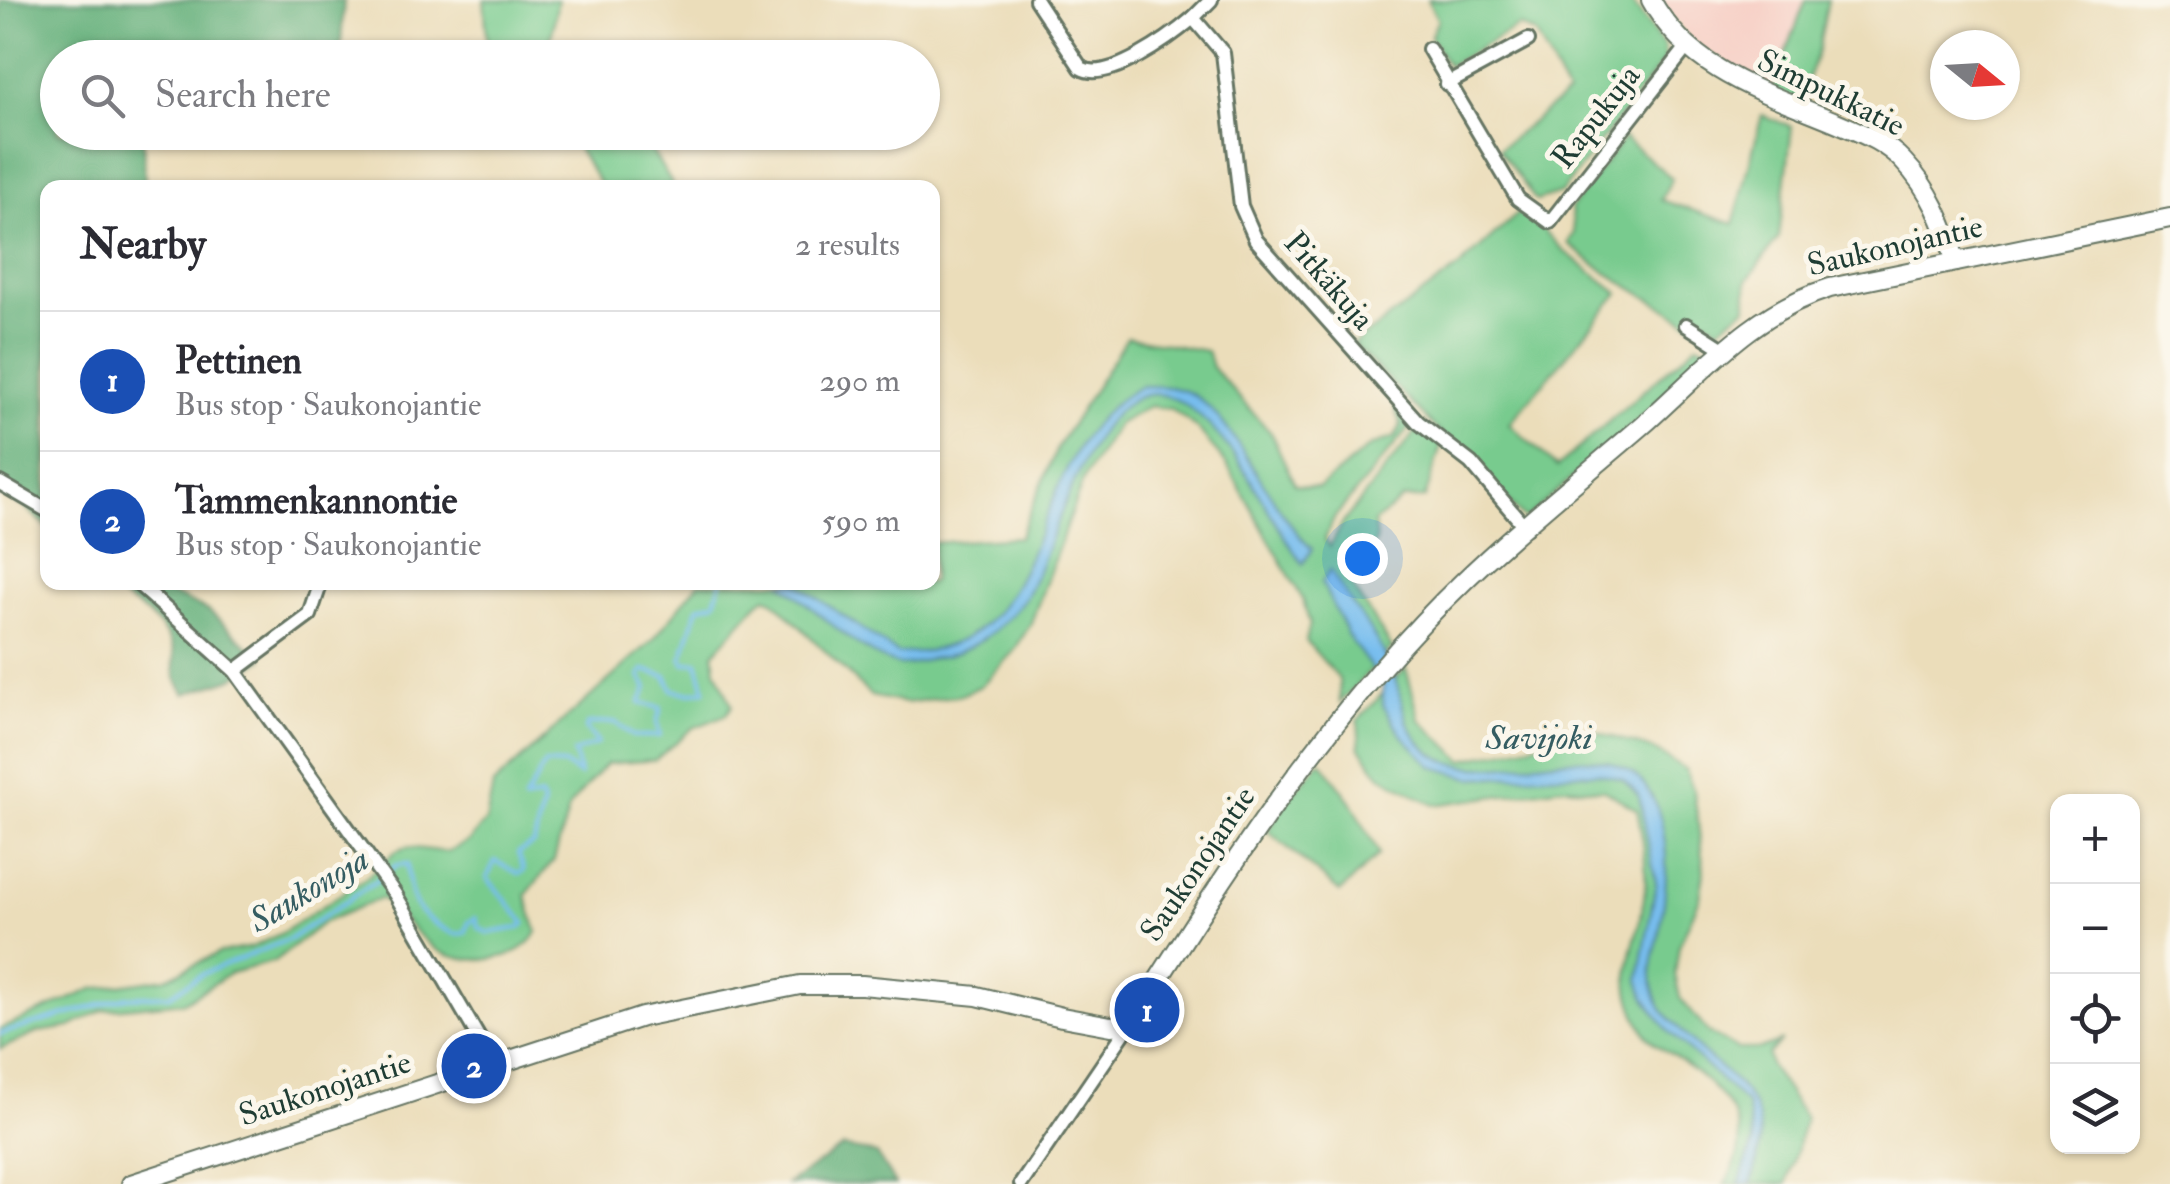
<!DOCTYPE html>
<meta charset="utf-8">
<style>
body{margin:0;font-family:"IM FELL Double Pica",serif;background:#f2f2f3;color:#2b2b33}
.controls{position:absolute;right:30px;bottom:30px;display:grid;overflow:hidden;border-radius:20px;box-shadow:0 2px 8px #0004}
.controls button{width:90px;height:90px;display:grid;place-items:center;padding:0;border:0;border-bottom:2px solid #e1e1e2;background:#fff;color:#2b2b33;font:50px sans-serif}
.compass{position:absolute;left:1930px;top:30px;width:90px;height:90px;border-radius:50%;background:#fff;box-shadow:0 2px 8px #0004;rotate:108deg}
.you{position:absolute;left:1362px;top:558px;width:35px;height:35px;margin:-25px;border:8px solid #fff;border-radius:50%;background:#1a73e8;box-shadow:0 0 0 15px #1a73e833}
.badge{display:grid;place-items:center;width:65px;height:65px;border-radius:50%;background:#b5179e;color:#fff;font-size:32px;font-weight:700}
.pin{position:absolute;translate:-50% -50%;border:5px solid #fff;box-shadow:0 2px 10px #0006}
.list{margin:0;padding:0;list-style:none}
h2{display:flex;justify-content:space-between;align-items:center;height:130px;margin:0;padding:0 40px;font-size:42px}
h2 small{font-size:32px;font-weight:400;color:#7c7c81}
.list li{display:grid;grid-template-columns:65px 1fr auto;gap:30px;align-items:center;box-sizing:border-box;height:140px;padding:0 40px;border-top:2px solid #e1e1e2}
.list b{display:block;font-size:38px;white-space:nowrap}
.list p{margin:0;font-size:32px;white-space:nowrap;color:#7c7c81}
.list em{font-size:32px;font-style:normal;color:#7c7c81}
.icon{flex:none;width:55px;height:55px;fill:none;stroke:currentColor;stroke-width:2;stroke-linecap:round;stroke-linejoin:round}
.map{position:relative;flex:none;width:2170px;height:1184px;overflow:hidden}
.search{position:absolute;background:#fff;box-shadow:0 2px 8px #0004;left:40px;top:40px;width:900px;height:110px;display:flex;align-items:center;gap:25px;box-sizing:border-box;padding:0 35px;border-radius:55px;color:#7c7c81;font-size:38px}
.panel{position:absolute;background:#fff;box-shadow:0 2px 8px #0004;left:40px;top:180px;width:900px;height:410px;border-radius:20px}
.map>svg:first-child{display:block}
.built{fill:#f7d1c7}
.green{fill:#78cb8e;stroke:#4c8461;stroke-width:2.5}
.forest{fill:#62af79;stroke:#407656;stroke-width:2.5}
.water{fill:#77bdee;stroke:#4b7d91;stroke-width:2.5}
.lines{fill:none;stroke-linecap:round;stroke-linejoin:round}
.stream{stroke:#77bdee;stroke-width:4}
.minor-casing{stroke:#667563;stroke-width:18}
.tertiary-casing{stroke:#667563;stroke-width:22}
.minor{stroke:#fff;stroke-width:12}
.tertiary{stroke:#fff;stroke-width:18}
.labels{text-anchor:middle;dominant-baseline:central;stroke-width:10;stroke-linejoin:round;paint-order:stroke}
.street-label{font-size:32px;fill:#1f3d34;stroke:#fbf7ec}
.water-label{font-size:35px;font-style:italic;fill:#355d62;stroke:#fbf7ec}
</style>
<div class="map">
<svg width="2170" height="1184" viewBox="0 0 2170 1184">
<rect width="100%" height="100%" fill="#fbf7ec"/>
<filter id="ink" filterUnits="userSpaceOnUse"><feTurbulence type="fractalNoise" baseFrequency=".01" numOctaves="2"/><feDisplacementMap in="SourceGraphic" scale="20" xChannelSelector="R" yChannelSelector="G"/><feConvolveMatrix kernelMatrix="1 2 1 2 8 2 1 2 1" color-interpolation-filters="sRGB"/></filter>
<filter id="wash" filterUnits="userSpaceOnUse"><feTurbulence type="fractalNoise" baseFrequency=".0048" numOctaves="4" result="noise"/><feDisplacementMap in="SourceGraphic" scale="40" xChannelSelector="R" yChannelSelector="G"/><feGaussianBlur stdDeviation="2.25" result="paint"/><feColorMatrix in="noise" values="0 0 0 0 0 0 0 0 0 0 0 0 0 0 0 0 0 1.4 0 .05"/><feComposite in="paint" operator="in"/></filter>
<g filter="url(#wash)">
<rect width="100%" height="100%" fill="#ebddba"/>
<polygon class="built" points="1659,0 1806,0 1772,90 1694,43"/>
<g class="green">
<polygon points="484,0 558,0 549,49 555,57 495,57 487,39"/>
<polygon points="1428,0 1630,0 1664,46 1665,59 1561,193 1536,201 1499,149 1567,94 1536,34 1519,26 1448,66 1430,37 1438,20"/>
<polygon points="1806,0 1828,0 1818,51 1800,100 1772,90"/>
<path d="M1762 115 1792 127 1779 237 1747 281V307L1718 328 1697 314 1695 326C1650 297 1609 279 1568 243L1574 233 1571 208 1624 138 1672 178 1661 200 1734 224Z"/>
<polygon points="567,133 641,133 674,187 602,187"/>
<polygon points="1523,209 1564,251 1619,293 1509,424 1557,467 1697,344 1709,347 1707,360 1525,519 1353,344 1458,268"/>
<path d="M1127 337 1207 351 1212 367 1271 433 1295 485 1319 488 1369 447 1395 437 1401 425 1395 409 1398 405 1413 423 1335 517 1325 539 1330 547 1344 521 1418 429 1441 445 1425 498 1403 499 1374 522 1376 542 1344 574 1392 648 1340 702 1339 679 1306 641 1310 624 1303 600 1227 465 1196 427 1171 409 1150 406 1118 424 1084 478 1031 623 1014 651 981 686 961 695 906 703 871 696 773 600 766 597 758 603 714 653 716 670 732 706 726 715 693 728 655 760 606 764 570 805 554 860 526 895 537 932C522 963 465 966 439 951 417 938 401 913 381 898L324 922 275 961 231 973 184 1002 103 1010 70 1027 38 1032 0 1049V1029L93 989 166 978 219 953 252 947 280 934 367 877 396 851 407 847 448 852 469 841 486 821 493 785 653 640 699 583 822 582 841 589 853 583 932 582 933 543 1019 537 1058 446Z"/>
<path d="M1406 668 1420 720 1463 760 1594 731 1652 749 1685 769 1694 791 1704 872 1700 898 1679 946 1675 974 1680 998 1708 1032 1737 1049H1760L1782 1041 1768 1054 1770 1066 1805 1118 1787 1184H1724C1762 1128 1724 1092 1678 1059 1668 1051 1654 1046 1647 1036 1607 968 1642 949 1645 887 1647 860 1642 836 1637 810L1604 790 1562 787 1434 805 1381 776 1360 748 1358 720Z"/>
<polygon points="1321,761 1351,801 1379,854 1340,892 1268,831 1285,802"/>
</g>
<g class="forest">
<polygon points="0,0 344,0 340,57 58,58 58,132 143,133 145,178 139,187 48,188 47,527 25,507 0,495"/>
<path d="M100 583H149L209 611 263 659 233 678 185 694C165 665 180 665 171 644 158 614 125 600 100 583Z"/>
<polygon points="843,1147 877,1154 895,1184 787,1184"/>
</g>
<g class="water">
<path d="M1142 386C1158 386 1173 386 1188 392 1233 413 1271 512 1312 549L1303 564C1264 512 1241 445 1187 406 1096 341 1053 563 1022 602 999 630 971 653 936 658 925 659 910 667 899 665 862 656 812 606 781 583H796L897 653C1063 657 1017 448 1142 386Z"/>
<path d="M1330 570C1350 605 1378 635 1393 673 1404 701 1401 724 1425 747 1480 800 1590 726 1641 781 1674 816 1668 890 1659 934 1654 956 1648 971 1655 993 1660 1011 1673 1022 1685 1035 1740 1090 1778 1097 1751 1184H1739L1753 1143 1747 1104 1669 1032 1644 997 1639 979 1656 883 1639 795 1622 779 1598 773 1471 778 1433 767 1401 734 1383 705V684L1348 636 1322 583Z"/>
</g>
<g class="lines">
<g class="stream">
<path d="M386 874 396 865 407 864C410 905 416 916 455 934L465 933 469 922 476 918 478 927 488 933 519 928 525 923 487 878 495 861 519 874 524 870 518 853 534 843 543 803 540 797 524 801 545 764 565 765 580 775 574 753 598 743 586 729 587 724 615 722 633 736H660L657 722 661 708 640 703 647 688 640 676 644 670 666 676 673 690 688 693 705 690 697 662 685 663 682 658 698 607 715 602 721 582"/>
<polyline points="0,1034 127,997 170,995 202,974 290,939 379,879"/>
</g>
</g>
</g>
<g filter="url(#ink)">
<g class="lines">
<defs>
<g id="minor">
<path d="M1036 0 1081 68C1107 84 1172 36 1193 18"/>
<polyline points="1211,0 1193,18 1223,53 1241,206 1256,240 1418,422 1471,463 1526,528"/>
<polyline points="1429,49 1518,199 1550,222 1687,47"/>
<polyline points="1447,84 1528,40"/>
<polyline points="1686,325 1725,350"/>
<polyline points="0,483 48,511"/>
<polyline points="136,582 235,671 395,894 494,1064"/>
<polyline points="235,671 310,615 321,582"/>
<polyline points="1021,1184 1130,1024"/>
</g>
<g id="tertiary">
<path d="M1651 0C1690 72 1767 93 1838 123 1861 133 1885 142 1903 161 1931 190 1944 224 1956 262"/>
<path d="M131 1184 642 1017 800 985H862L977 996 1062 1017 1111 1026 1130 1024C1229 867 1331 708 1466 579 1522 525 1584 476 1643 425 1702 373 1752 312 1830 288L2170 218"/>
</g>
</defs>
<use href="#minor" class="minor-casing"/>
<use href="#tertiary" class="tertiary-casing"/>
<use href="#minor" class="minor"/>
<use href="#tertiary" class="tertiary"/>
</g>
</g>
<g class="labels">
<g class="street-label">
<text transform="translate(1831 93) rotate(26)">Simpukkatie</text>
<text transform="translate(1596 117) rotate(-52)">Rapukuja</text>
<text transform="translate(1895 246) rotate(-13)">Saukonojantie</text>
<text transform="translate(1329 281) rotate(49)">Pitkäkuja</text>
<text transform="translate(1198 864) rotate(-56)">Saukonojantie</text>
<text transform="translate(325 1089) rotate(-18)">Saukonojantie</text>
</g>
<g class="water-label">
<text x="1539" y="738">Savijoki</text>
<text transform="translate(309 890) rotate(-31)">Saukonoja</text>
</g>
</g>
</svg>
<div class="controls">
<button>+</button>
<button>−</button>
<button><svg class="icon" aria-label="locate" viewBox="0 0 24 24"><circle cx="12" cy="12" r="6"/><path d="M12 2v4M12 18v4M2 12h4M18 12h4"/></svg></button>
<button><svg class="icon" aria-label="layers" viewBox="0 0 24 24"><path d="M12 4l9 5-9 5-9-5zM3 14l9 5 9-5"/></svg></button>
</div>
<svg class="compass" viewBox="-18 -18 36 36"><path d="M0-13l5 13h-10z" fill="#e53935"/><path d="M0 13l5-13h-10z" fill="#7c7c81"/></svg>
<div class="you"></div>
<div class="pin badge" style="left:1147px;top:1010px;background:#1a4fb4">1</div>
<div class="pin badge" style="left:474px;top:1066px;background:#1a4fb4">2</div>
<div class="search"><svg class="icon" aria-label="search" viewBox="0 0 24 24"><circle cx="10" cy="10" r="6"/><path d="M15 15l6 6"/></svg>Search here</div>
<section class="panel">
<h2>Nearby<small>2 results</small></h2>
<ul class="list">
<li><span class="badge" style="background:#1a4fb4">1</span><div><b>Pettinen</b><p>Bus stop · Saukonojantie</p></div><em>290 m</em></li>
<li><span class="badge" style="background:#1a4fb4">2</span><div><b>Tammenkannontie</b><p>Bus stop · Saukonojantie</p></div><em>590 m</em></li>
</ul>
</section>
</div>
